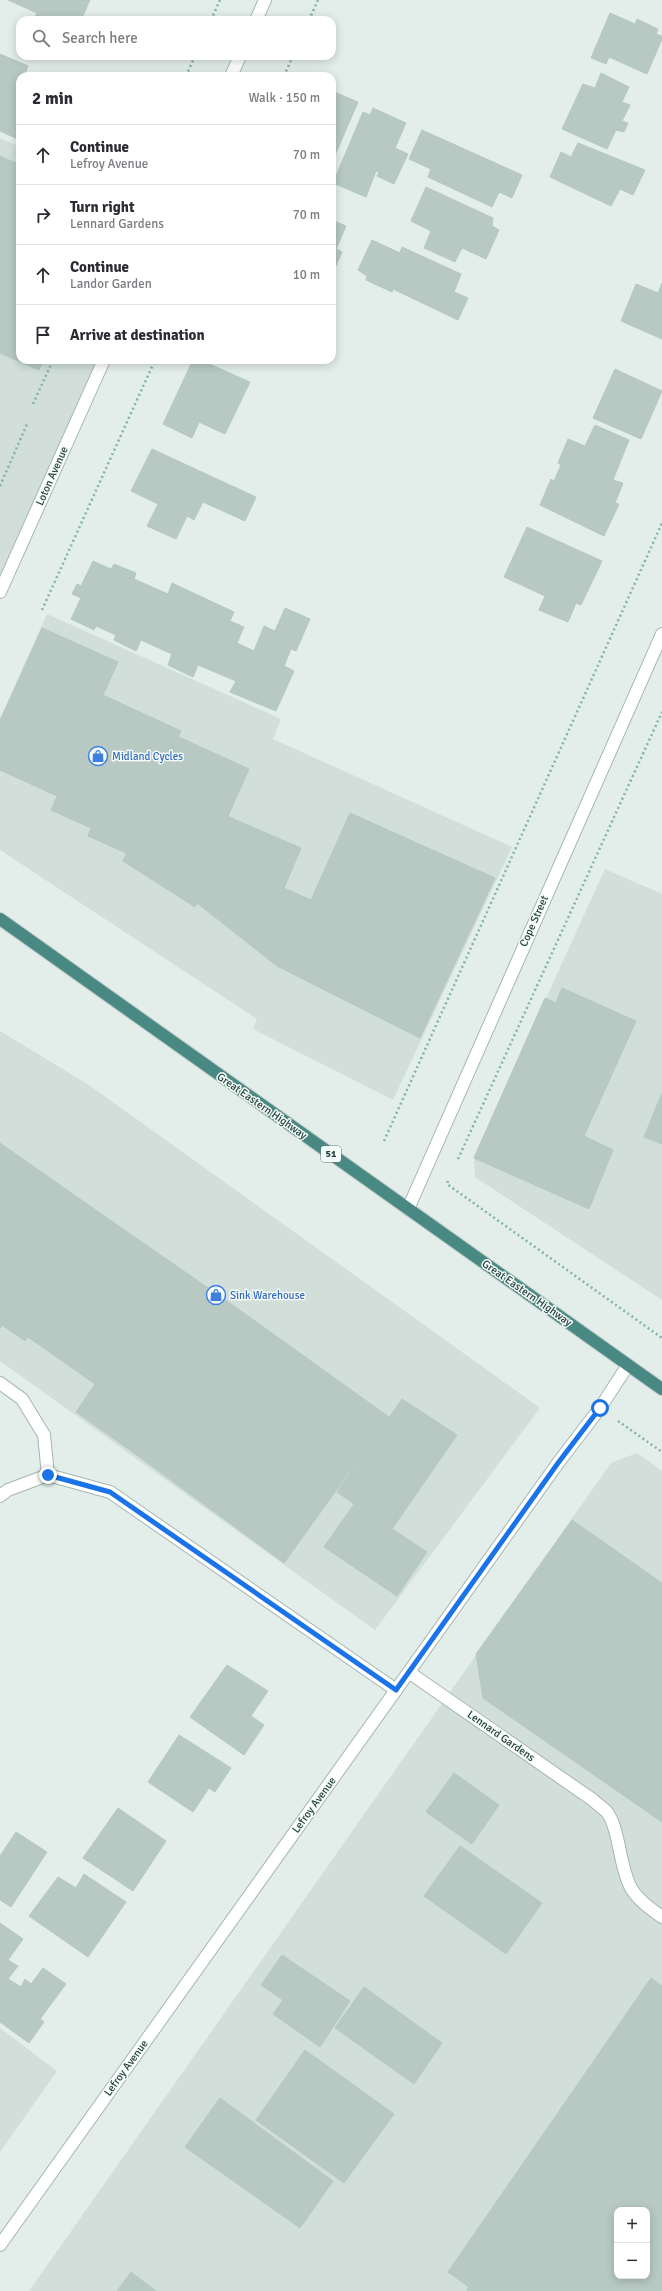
<!DOCTYPE html>
<meta charset="utf-8">
<style>
body{margin:0;font-family:Signika,sans-serif;background:#f7f7f7;color:#2b2b33}
.controls{position:absolute;right:12px;bottom:12px;display:grid;overflow:hidden;border-radius:8px;box-shadow:0 2px 10px #0003}
.controls button{width:36px;height:36px;display:grid;place-items:center;padding:0;border:0;border-bottom:1px solid #e1e1e2;background:#fff;color:#2b2b33;font:20px sans-serif}
.stop{position:absolute;width:12px;height:12px;margin:-9px;border:3px solid #1a73e8;border-radius:50%;background:#fff}
.stop.end{background:#1a73e8;border-color:#fff;box-shadow:0 1px 4px #0008}
.list{margin:0;padding:0;list-style:none}
h2{display:flex;justify-content:space-between;align-items:center;height:52px;margin:0;padding:0 16px;font-size:17px}
h2 small{font-size:13px;font-weight:400;color:#7c7c81}
.list li{display:grid;grid-template-columns:26px 1fr auto;gap:12px;align-items:center;box-sizing:border-box;height:60px;padding:0 16px;border-top:1px solid #e1e1e2}
.list b{display:block;font-size:15px;white-space:nowrap}
.list p{margin:0;font-size:13px;white-space:nowrap;color:#7c7c81}
.list em{font-size:13px;font-style:normal;color:#7c7c81}
.icon{flex:none;width:22px;height:22px;fill:none;stroke:currentColor;stroke-width:2;stroke-linecap:round;stroke-linejoin:round}
.map{position:relative;flex:none;width:662px;height:2291px;overflow:hidden}
.search{position:absolute;background:#fff;box-shadow:0 2px 10px #0003;left:16px;top:16px;width:320px;height:44px;display:flex;align-items:center;gap:10px;box-sizing:border-box;padding:0 14px;border-radius:12px;color:#7c7c81;font-size:15px}
.panel{position:absolute;background:#fff;box-shadow:0 2px 10px #0003;left:16px;top:72px;width:320px;height:292px;border-radius:12px}
.map>svg:first-child{display:block}
.built{fill:#d1ded9;fill-rule:evenodd}
.building{fill:#b8c9c4;stroke:#b5c8c2;fill-rule:evenodd}
.lines{fill:none;stroke-linecap:round;stroke-linejoin:round}
.service-casing{stroke:#a5b6b2;stroke-width:14}
.minor-casing{stroke:#a5b6b2;stroke-width:14}
.trunk-casing{stroke:#c1cac8;stroke-width:14}
.path{stroke:#81b3aa;stroke-width:2.5;stroke-dasharray:2 3;stroke-linecap:butt}
.service{stroke:#fff;stroke-width:12}
.minor{stroke:#fff;stroke-width:12}
.trunk{stroke:#488a83;stroke-width:12}
.route{stroke:#1a73e8;stroke-width:5}
.labels{text-anchor:middle;dominant-baseline:central;stroke-width:3;stroke-linejoin:round;paint-order:stroke}
.shield{fill:#f4faf7;stroke:#607874;stroke-width:1}
.shield-label{font-size:10px;font-weight:bold;fill:#21403c}
.street-label{font-size:11px;fill:#21403c;stroke:#f4faf7}
.shop-label{font-size:11px;fill:#366cbe;stroke:#f4faf7;text-anchor:start}
</style>
<div class="map">
<svg width="662" height="2291" viewBox="0 0 662 2291">
<rect width="100%" height="100%" fill="#e3eeea"/>
<g class="built">
<polygon points="0,138 20,147 20,360 104,360 0,592"/>
<polygon points="47,614 281,719 273,739 512,847 393,1100 253,1029 257,1019 0,850 0,718"/>
<polygon points="605,869 662,894 662,1300 475,1177 474,1156"/>
<polygon points="0,1031 89,1085 540,1408 375,1630 0,1361"/>
<path d="M637 1453 662 1471V2291H29L611 1463ZM617 2210H647V2276H617Z"/>
<polygon points="0,2028 57,2071 0,2152"/>
</g>
<g class="building">
<polygon points="8,0 90,0 81,20 34,20 37,13"/>
<polygon points="610,13 635,24 637,19 658,29 656,34 662,36 662,39 647,74 609,57 606,64 591,58"/>
<polygon points="0,54 28,66 24,76 20,76 20,140 0,131"/>
<polygon points="601,73 629,87 622,102 630,105 622,121 628,123 624,132 616,130 607,149 562,129 583,84 595,88"/>
<polygon points="332,91 358,102 332,162"/>
<polygon points="373,108 406,123 395,148 408,154 394,184 377,176 379,172 376,171 366,197 333,183 363,112 370,115"/>
<polygon points="422,130 522,175 512,198 499,192 492,207 428,177 431,169 409,159"/>
<polygon points="578,143 645,170 633,195 620,189 611,206 550,177 561,152 571,157"/>
<polygon points="0,156 20,165 20,360 43,360 39,370 0,353"/>
<polygon points="426,187 493,218 492,226 499,230 486,259 462,248 455,262 424,248 431,231 411,221"/>
<polygon points="332,220 346,226 336,249 342,252 336,266 332,264"/>
<polygon points="372,240 400,253 402,247 461,274 454,292 468,298 458,320 393,289 392,292 366,280 367,276 358,270"/>
<polygon points="662,283 662,339 621,321 636,284 658,293"/>
<polygon points="193,360 200,360 250,382 225,434 199,422 192,438 163,424"/>
<polygon points="615,369 662,391 641,439 593,418"/>
<polygon points="595,425 629,440 613,480 623,483 615,503 619,504 604,536 540,505 551,479 554,481 561,465 558,463 568,439 585,446"/>
<polygon points="152,449 256,497 245,521 203,502 194,520 187,516 176,539 147,526 158,504 131,491"/>
<polygon points="527,527 602,561 581,605 576,603 568,622 539,610 545,596 504,577"/>
<polygon points="93,561 111,569 114,564 136,573 134,579 168,594 172,583 234,612 230,621 244,627 237,643 254,651 264,626 275,631 285,608 310,619 296,651 291,649 284,666 294,671 276,711 230,692 236,681 198,665 193,677 168,665 172,654 141,640 136,651 114,640 116,635 96,626 94,630 71,619 81,598 72,594 77,584 81,586"/>
<polygon points="42,628 118,662 57,796 0,770 0,721"/>
<polygon points="103,695 181,731 126,853 88,836 91,828 51,810"/>
<polygon points="179,737 249,769 228,816 236,820 195,907 123,861"/>
<polygon points="350,813 495,878 420,1038 277,966 311,900"/>
<polygon points="236,820 301,848 284,888 311,900 277,966 197,903"/>
<polygon points="562,988 636,1021 584,1136 613,1150 589,1209 474,1158 545,998 556,1003"/>
<polygon points="662,1093 662,1144 644,1137"/>
<polygon points="0,1143 110,1220 25,1341 2,1325 0,1328"/>
<polygon points="110,1220 227,1301 127,1448 76,1412 95,1384 28,1337"/>
<polygon points="227,1301 389,1417 284,1563 127,1448"/>
<polygon points="402,1399 457,1435 392,1529 427,1552 397,1596 324,1547 354,1504 337,1492"/>
<polygon points="572,1520 662,1583 662,1822 483,1698 476,1654"/>
<polygon points="227,1665 268,1691 251,1716 264,1725 244,1755 190,1717"/>
<polygon points="179,1735 231,1768 215,1792 209,1788 193,1812 148,1782"/>
<polygon points="454,1773 499,1805 472,1844 426,1812"/>
<polygon points="118,1808 166,1841 133,1891 83,1858"/>
<polygon points="16,1832 47,1852 11,1907 0,1900 0,1856"/>
<polygon points="460,1846 542,1903 506,1954 424,1896"/>
<polygon points="84,1874 126,1902 88,1957 29,1916 58,1877 76,1888"/>
<polygon points="0,1923 23,1939 8,1960 18,1966 8,1979 21,1987 25,1979 31,1984 43,1968 66,1984 40,2019 44,2022 29,2043 0,2022"/>
<polygon points="282,1955 350,2001 320,2047 273,2014 283,2000 261,1985"/>
<path d="M651 1978 662 1986V2291H467L469 2287 448 2272ZM617 2210H647V2276H617Z"/>
<polygon points="364,1987 442,2043 414,2084 335,2028"/>
<polygon points="305,2050 394,2114 344,2183 256,2120"/>
<polygon points="220,2098 333,2181 300,2228 185,2147"/>
<polygon points="131,2272 156,2291 117,2291"/>
</g>
<g class="lines">
<defs>
<g id="service">
<polyline points="0,1383 22,1399 44,1435 48,1475"/>
<path d="M410 1673 593 1800C597 1804 603 1808 607 1812 620 1830 619 1866 631 1888 638 1900 651 1909 662 1917"/>
</g>
<g id="minor">
<polyline points="256,20 265,0"/>
<polyline points="231,76 240,56"/>
<polyline points="0,592 104,360"/>
<polyline points="408,1209 662,634"/>
<polyline points="0,1496 8,1490 48,1475 110,1492 396,1690"/>
<polyline points="0,2245 558,1463 600,1408 628,1365"/>
</g>
<polyline id="trunk" points="0,919 662,1389"/>
</defs>
<use href="#service" class="service-casing"/>
<use href="#minor" class="minor-casing"/>
<use href="#trunk" class="trunk-casing"/>
<g class="path">
<polyline points="211,20 220,0"/>
<polyline points="309,20 318,0"/>
<polyline points="186,76 195,56"/>
<polyline points="284,76 293,56"/>
<polyline points="33,404 53,360"/>
<polyline points="0,486 28,422"/>
<polyline points="42,610 155,360"/>
<polyline points="384,1141 662,523"/>
<polyline points="458,1159 662,712"/>
<polyline points="448,1181 447,1184 662,1338"/>
<polyline points="618,1421 662,1452"/>
</g>
<use href="#service" class="service"/>
<use href="#minor" class="minor"/>
<use href="#trunk" class="trunk"/>
</g>
<g class="lines">
<polyline class="route" points="48,1475 110,1492 396,1690 558,1463 600,1408"/>
</g>
<defs>
<symbol id="shop-ring" viewBox="-11 -11 22 22"><circle r="9.5" fill="#f4faf7" stroke="#3f7fe0" stroke-width="1.5"/><path d="M-5-2.5h2.3a2.7 3.5 0 0 1 5.4 0H5L5.5 6h-11ZM-1.5-2.5h3a1.5 2.3 0 0 0-3 0Z" fill="#3f7fe0"/></symbol>
</defs>
<g fill-rule="evenodd">
<use href="#shop-ring" x="87" y="745" width="22" height="22"/>
<use href="#shop-ring" x="205" y="1284" width="22" height="22"/>
</g>
<g class="labels">
<rect class="shield" x="321" y="1146" width="20" height="16" rx="3"/>
<g class="shield-label">
<text x="331" y="1154">51</text>
</g>
<g class="street-label">
<text transform="translate(52 476) rotate(-66)">Loton Avenue</text>
<text transform="translate(534 921) rotate(-66)">Cope Street</text>
<text transform="translate(262 1106) rotate(35)">Great Eastern Highway</text>
<text transform="translate(527 1293) rotate(35)">Great Eastern Highway</text>
<text transform="translate(501 1736) rotate(35)">Lennard Gardens</text>
<text transform="translate(314 1805) rotate(-54)">Lefroy Avenue</text>
<text transform="translate(126 2068) rotate(-54)">Lefroy Avenue</text>
</g>
<g class="shop-label">
<text x="112" y="756">Midland Cycles</text>
<text x="230" y="1295">Sink Warehouse</text>
</g>
</g>
</svg>
<div class="controls">
<button>+</button>
<button>−</button>
</div>
<div class="stop" style="left:600px;top:1408px"></div>
<div class="stop end" style="left:48px;top:1475px"></div>
<div class="search"><svg class="icon" aria-label="search" viewBox="0 0 24 24"><circle cx="10" cy="10" r="6"/><path d="M15 15l6 6"/></svg>Search here</div>
<section class="panel">
<h2>2 min<small>Walk · 150 m</small></h2>
<ul class="list">
<li><svg class="icon" aria-label="ahead" viewBox="0 0 24 24"><path d="M12 20V5M6 11l6-6 6 6"/></svg><div><b>Continue</b><p>Lefroy Avenue</p></div><em>70 m</em></li>
<li><svg class="icon" aria-label="right" viewBox="0 0 24 24"><path d="M7 20v-9h11M14 6l5 5-5 5"/></svg><div><b>Turn right</b><p>Lennard Gardens</p></div><em>70 m</em></li>
<li><svg class="icon" aria-label="ahead" viewBox="0 0 24 24"><path d="M12 20V5M6 11l6-6 6 6"/></svg><div><b>Continue</b><p>Landor Garden</p></div><em>10 m</em></li>
<li><svg class="icon" aria-label="arrive" viewBox="0 0 24 24"><path d="M6 21V4h12l-3 4 3 4H6"/></svg><div><b>Arrive at destination</b></div></li>
</ul>
</section>
</div>
